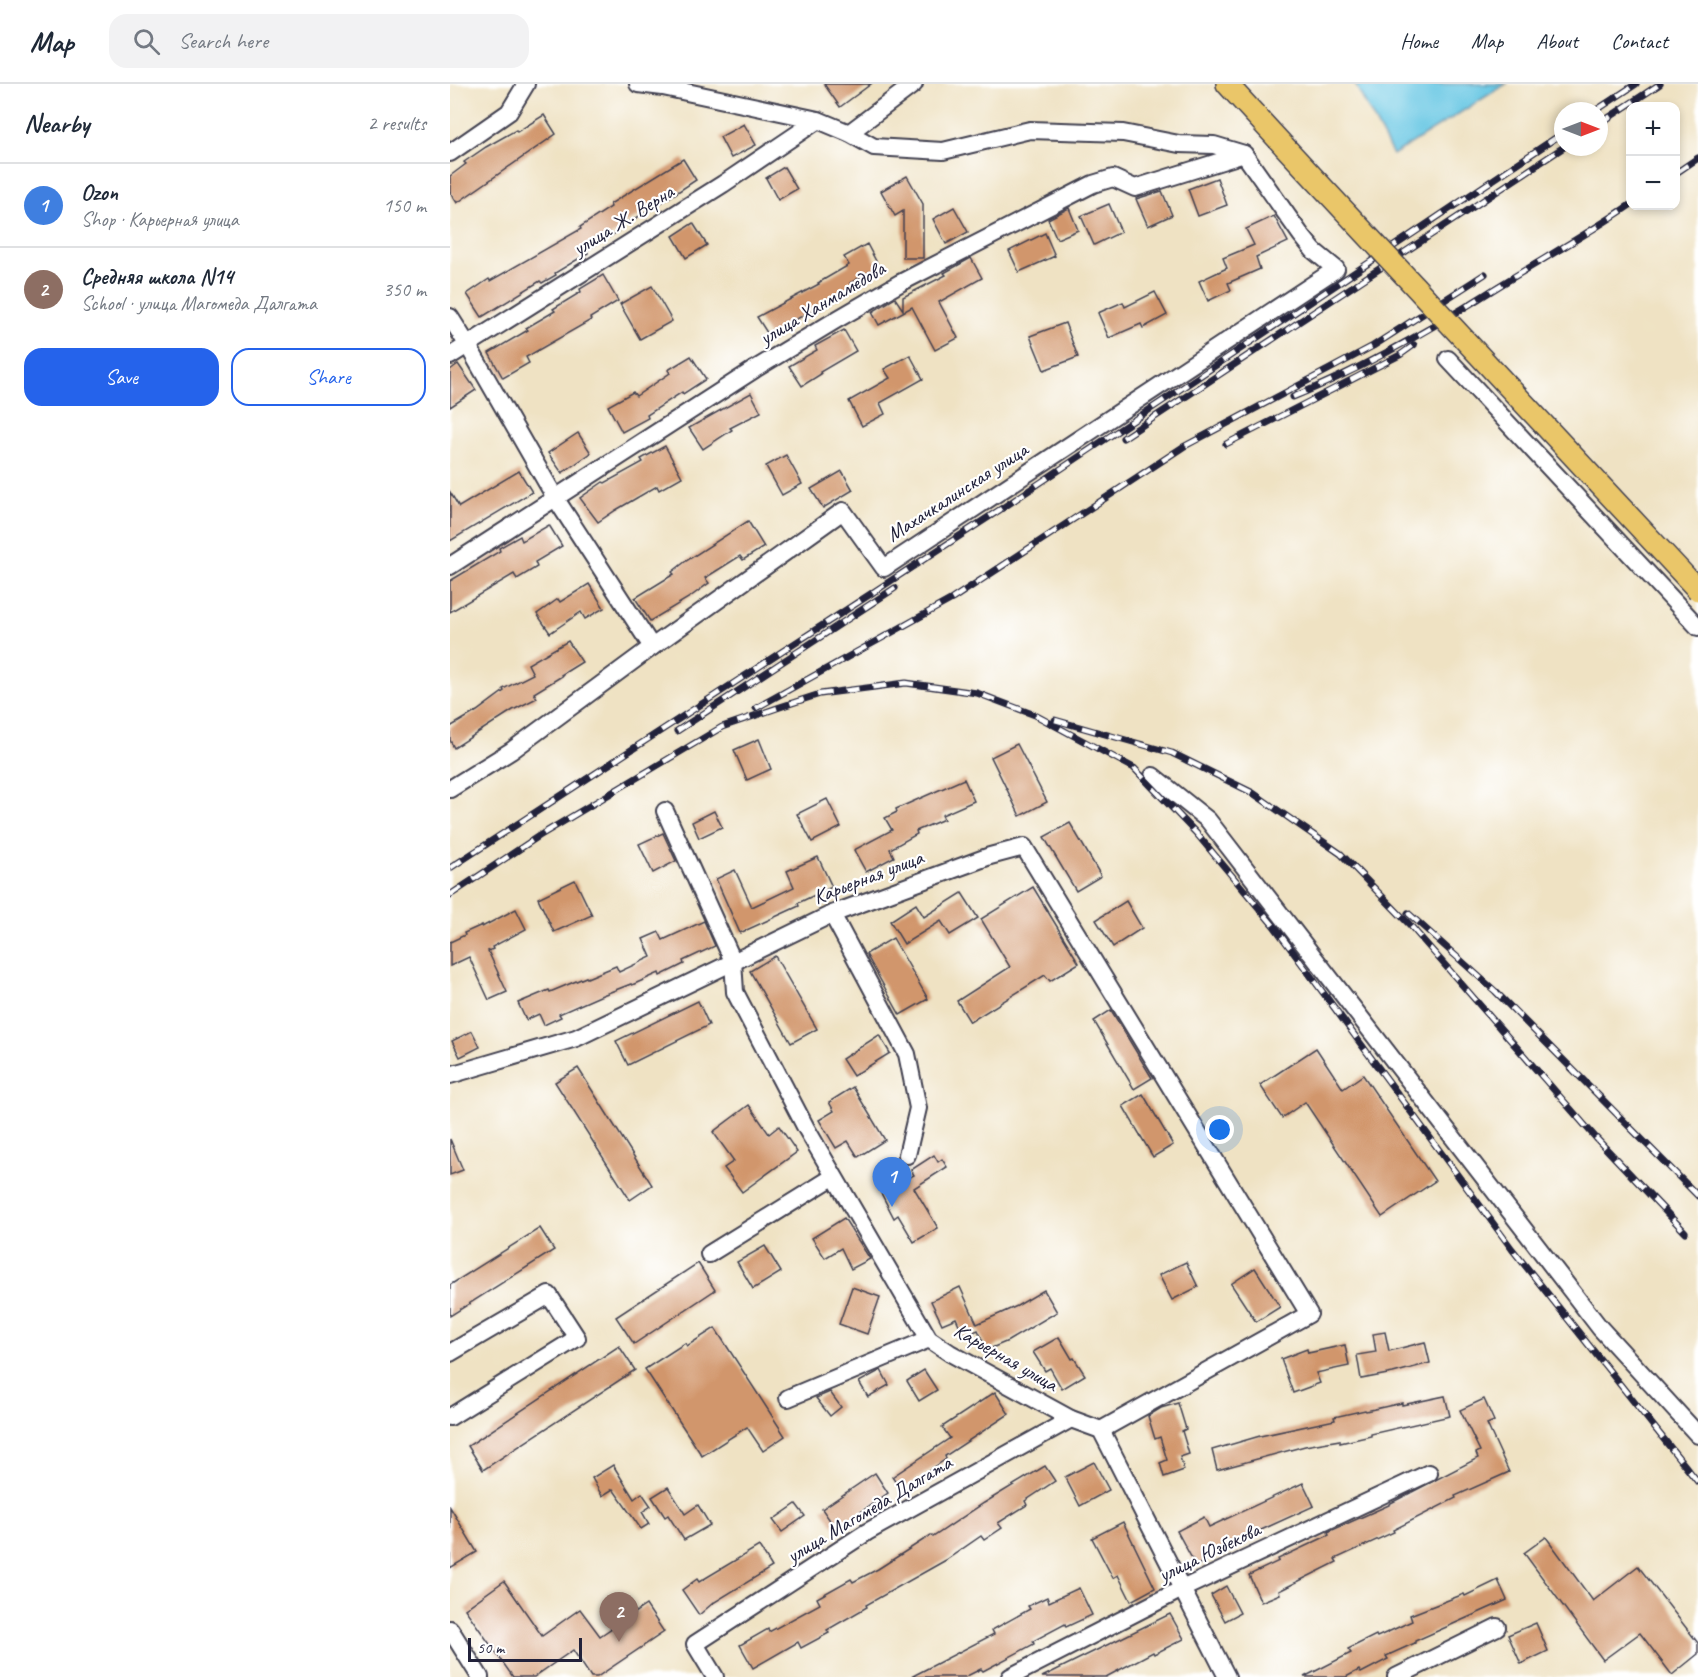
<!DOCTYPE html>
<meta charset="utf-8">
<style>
body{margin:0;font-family:Caveat,sans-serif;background:#f2f2f3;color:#1f2937}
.controls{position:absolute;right:18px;top:18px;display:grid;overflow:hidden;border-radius:12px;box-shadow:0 3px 9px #0003}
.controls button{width:54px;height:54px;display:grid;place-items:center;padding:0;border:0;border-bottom:2px solid #e0e1e3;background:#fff;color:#1f2937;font:30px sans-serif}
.compass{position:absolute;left:1104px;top:18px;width:54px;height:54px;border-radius:50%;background:#fff;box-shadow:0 3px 9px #0003;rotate:90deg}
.scale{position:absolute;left:18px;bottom:15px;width:114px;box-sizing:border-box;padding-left:6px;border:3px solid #22223b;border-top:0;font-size:16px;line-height:21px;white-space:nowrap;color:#22223b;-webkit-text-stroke:4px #fff;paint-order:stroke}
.you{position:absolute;left:770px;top:1046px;width:21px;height:21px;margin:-15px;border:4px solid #fff;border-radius:50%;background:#1a73e8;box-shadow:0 0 0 9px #1a73e833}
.badge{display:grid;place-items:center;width:39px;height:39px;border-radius:50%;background:#2563eb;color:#fff;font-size:20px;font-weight:700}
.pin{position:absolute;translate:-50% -50px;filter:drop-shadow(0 2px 3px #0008)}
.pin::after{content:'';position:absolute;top:32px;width:21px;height:18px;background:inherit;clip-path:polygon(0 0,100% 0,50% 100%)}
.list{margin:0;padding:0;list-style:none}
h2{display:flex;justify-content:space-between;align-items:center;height:78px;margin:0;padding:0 24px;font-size:26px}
h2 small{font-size:20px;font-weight:400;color:#747a83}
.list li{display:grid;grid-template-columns:39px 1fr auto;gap:18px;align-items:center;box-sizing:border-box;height:84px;padding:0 24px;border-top:2px solid #e0e1e3}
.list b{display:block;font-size:22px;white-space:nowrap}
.list p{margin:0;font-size:20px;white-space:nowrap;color:#747a83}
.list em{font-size:20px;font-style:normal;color:#747a83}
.actions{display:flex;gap:12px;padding:18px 24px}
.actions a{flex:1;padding:14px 0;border:2px solid #2563eb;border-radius:18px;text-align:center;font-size:21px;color:#2563eb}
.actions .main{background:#2563eb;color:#fff}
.icon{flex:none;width:33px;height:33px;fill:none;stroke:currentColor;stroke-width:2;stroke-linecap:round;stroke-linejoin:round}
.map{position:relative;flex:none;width:1248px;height:1593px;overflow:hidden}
header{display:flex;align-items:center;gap:36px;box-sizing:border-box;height:84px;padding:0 30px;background:#fff;border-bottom:2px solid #e0e1e3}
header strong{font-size:28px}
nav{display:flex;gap:33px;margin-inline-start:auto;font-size:21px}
.search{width:420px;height:54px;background:#f2f2f3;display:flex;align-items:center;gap:15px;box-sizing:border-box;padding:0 21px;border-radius:18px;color:#747a83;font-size:22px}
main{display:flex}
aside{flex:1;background:#fff}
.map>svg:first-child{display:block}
.water{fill:#65c6e3;stroke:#44748f;stroke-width:1.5}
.building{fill:#d1966c}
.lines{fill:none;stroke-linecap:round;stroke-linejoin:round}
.minor-casing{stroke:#413f4f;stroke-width:20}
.major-casing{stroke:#413f4f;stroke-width:24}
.minor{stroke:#fff;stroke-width:16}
.major{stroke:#eac669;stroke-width:21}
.rail-casing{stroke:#22223b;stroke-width:7}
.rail{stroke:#fff;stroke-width:4.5;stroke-dasharray:14;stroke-linecap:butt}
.major-bridge-casing{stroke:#413f4f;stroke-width:24;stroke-linecap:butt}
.major-bridge{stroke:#eac669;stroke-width:21}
.labels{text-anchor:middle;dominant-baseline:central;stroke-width:4.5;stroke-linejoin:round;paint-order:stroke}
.street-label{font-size:21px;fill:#22223b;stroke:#fff}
</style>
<header>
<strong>Map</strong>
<div class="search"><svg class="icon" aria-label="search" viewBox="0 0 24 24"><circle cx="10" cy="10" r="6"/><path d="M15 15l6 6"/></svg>Search here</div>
<nav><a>Home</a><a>Map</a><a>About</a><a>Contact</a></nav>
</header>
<main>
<aside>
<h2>Nearby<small>2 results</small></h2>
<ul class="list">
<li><span class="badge" style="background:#3f7fe0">1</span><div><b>Ozon</b><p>Shop · Карьерная улица</p></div><em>150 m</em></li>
<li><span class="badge" style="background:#8d6e63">2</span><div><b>Средняя школа N14</b><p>School · улица Магомеда Далгата</p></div><em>350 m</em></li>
</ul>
<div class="actions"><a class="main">Save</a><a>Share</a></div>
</aside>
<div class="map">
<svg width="1248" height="1593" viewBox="0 0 1248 1593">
<rect width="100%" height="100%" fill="#fff"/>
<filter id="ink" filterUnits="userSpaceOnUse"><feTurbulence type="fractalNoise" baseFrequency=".0167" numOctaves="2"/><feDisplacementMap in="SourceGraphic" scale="12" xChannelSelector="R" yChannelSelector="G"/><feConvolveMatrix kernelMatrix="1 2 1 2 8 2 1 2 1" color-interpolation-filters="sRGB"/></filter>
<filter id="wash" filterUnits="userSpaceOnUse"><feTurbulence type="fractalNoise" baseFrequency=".008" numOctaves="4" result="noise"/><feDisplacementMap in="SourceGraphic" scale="24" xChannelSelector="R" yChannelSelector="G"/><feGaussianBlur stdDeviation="1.35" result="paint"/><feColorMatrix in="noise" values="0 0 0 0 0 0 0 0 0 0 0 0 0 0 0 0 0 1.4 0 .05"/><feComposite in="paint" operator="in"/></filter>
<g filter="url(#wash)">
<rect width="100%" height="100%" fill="#efe2c3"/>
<polygon class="water" points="905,0 1056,0 943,71"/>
<g id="blocks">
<g class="building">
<polygon points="374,0 421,0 390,23"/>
<polygon points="94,31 106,50 7,119 0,108 0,92 16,80 14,78 36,63 66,46 67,48"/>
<polygon points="294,40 306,61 281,74 270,53"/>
<polygon points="233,75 246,96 197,128 167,144 169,147 136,166 138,169 105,189 106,191 92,199 90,197 32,233 17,210 39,195 40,197 131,145 130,143 161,123 160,120"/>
<polygon points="334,83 347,105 328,116 316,94"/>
<polygon points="457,92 473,120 473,174 453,174 453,127 445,132 431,107"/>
<polygon points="767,94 777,121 748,132 738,105"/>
<polygon points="712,107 722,131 698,142 686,115"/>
<polygon points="659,120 671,148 644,161 631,132"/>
<polygon points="504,123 518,148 496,160 483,135"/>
<polygon points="619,124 628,146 607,155 598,135"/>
<polygon points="824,132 838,158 806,173 810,185 778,199 781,206 758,217 749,197 777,184 773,174 804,161 796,145"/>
<polygon points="243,139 257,161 236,174 223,152"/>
<polygon points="595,149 605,172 569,188 559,167"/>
<polygon points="417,160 427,179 427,184 400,199 403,205 341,238 343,241 321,255 307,233 369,200 368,199 399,181 394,173"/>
<polygon points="521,174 532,194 489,218 508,254 485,266 462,223 429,241 422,228 445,214 453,226 453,213 496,191 494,189"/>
<polygon points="153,191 168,217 140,234 141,236 76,273 79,279 53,294 39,269 78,246 76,244 105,227 103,225 131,208 130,205"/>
<polygon points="202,202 222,237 190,255 170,220"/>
<polygon points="705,208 717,231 693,244 691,240 659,254 648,229 673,218 675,223"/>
<polygon points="615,239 628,273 594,286 580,252"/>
<polygon points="394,246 406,267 370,288 371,290 352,302 339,282 367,266 365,262"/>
<polygon points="460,271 473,295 430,319 435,330 412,342 399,317 440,294 434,285"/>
<polygon points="241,272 256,295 233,310 232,308 197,331 198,334 172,348 158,322 183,308 186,312 220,289 218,286"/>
<polygon points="8,280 26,306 0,323 0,286"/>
<polygon points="301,309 311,328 280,344 282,346 253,365 239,344"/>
<polygon points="128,349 141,369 112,389 98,369"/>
<polygon points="215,362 232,393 209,406 207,402 166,426 148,438 130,414 153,398 155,399 193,378 191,375"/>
<polygon points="336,371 352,400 332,411 316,382"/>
<polygon points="69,387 82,408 0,457 0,408 9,423"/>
<polygon points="392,387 403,406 373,424 361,405"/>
<polygon points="298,437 314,463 293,476 290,472 255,494 259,499 240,513 200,537 185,514 224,490 222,488 236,477"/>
<polygon points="99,441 112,462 85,478 87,483 67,495 64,490 0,528 0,497 50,467 49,464 70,452 72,457"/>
<polygon points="139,500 154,524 135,535 131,528 100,549 87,530 108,515 110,518"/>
<polygon points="118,557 132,578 111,591 112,592 84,609 87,614 63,626 4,664 0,656 0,643 27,627 54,607 53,605 83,590 78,580"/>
<polygon points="309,655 321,685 297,696 284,666"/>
<polygon points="567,660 597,718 570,732 541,673"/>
<polygon points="514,695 524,717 492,731 494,735 466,747 467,750 440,765 444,773 416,788 404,766 442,746 435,734 447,728 446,725"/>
<polygon points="377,715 391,743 362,758 347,730"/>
<polygon points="264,727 272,743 249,754 242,738"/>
<polygon points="620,739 651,792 626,807 594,753"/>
<polygon points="213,749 226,777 203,789 189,760"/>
<polygon points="368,773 382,803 348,819 349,822 290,849 266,795 285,786 302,823 344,803 337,787"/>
<polygon points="125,796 142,831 104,848 88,814"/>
<polygon points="583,803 629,879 600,897 595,891 520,938 507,917 560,883 531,835"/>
<polygon points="512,809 528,834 500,851 491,837 454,860 440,837 466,820 474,833"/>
<polygon points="676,817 692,844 663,863 646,836"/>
<polygon points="66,825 76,845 42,863 43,865 38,867 57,908 39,916 19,873 0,882 0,858 15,851 14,849 32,841 32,843"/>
<polygon points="254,837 265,862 233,877 234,880 210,892 209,889 182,901 181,900 150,912 109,930 111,933 94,941 89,930 76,936 68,919 99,906 100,908 136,893 137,894 166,882 169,888 201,873 193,855 209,848 213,856"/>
<polygon points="443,854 478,915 450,931 416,870"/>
<polygon points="325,872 367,945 341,959 300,887"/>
<polygon points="248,917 259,941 178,981 166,957"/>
<polygon points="661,926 702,994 684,1005 644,937"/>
<polygon points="22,947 30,963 10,973 2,957"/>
<polygon points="429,951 440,969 403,992 392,975"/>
<polygon points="866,964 893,1005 913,991 985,1097 932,1133 855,1018 832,1034 810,1001"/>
<polygon points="128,984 202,1101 180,1116 105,998"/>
<polygon points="403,1003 435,1056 408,1073 398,1057 386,1064 369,1036 384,1027 379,1018"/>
<polygon points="693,1010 723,1061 703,1073 673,1022"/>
<polygon points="299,1021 319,1050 329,1042 347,1068 292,1108 274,1084 284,1077 263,1048"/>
<polygon points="0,1055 13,1086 0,1091"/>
<polygon points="484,1071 488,1078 492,1075 497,1083 464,1104 488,1144 464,1158 448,1131 444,1134 431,1109 464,1091 461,1086"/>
<polygon points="394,1134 420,1175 401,1185 391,1164 375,1174 362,1154"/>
<polygon points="90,1144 104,1166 0,1232 0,1201"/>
<polygon points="315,1162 331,1188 303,1205 287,1178"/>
<polygon points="736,1178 748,1203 722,1216 709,1191"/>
<polygon points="248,1179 265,1206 184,1260 166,1233"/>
<polygon points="805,1184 830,1223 806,1238 781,1200"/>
<polygon points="402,1203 430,1213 417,1250 389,1240"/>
<polygon points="510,1203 527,1240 567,1222 594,1206 607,1228 558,1257 537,1266 528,1246 514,1252 506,1234 492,1240 481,1217"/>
<polygon points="265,1244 335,1352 313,1367 297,1343 252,1372 195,1285 235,1259 237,1262"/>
<polygon points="935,1248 939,1267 975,1258 980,1279 943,1289 911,1295 907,1271 926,1268 923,1250"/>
<polygon points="609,1253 622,1275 624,1274 635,1291 612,1305 600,1284 595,1287 583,1268"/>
<polygon points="895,1261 899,1282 866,1289 870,1299 843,1309 831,1275 857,1265 858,1269"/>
<polygon points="169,1262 185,1286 33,1386 18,1362"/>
<polygon points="431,1286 439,1301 418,1313 409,1298"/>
<polygon points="474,1286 487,1306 469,1317 457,1297"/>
<polygon points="380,1308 391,1323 380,1332 366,1314"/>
<polygon points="545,1308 559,1330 495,1372 496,1375 451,1406 442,1393 500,1354 492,1343"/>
<polygon points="995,1312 1000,1332 921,1350 921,1352 890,1359 890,1356 855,1362 767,1386 762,1366 810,1352 885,1336 884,1333 915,1326 916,1327 952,1319 952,1321"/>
<polygon points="1034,1315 1044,1337 1037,1340 1059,1388 1005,1412 1006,1414 943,1446 944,1448 885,1475 887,1478 829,1507 830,1510 811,1518 799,1491 829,1477 828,1475 879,1451 878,1448 939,1421 939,1420 1028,1374 1026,1369 1030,1367 1010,1326"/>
<polygon points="728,1319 736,1345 732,1347 739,1370 730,1373 734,1386 714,1393 710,1379 717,1376 710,1353 705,1355 698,1332 711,1324"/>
<polygon points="644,1378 659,1406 630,1422 615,1393"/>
<polygon points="163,1381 184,1415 192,1409 201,1422 192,1428 199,1440 191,1445 163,1405 152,1412 142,1394"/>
<polygon points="595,1382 605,1397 575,1417 577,1421 548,1439 552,1444 534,1456 531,1452 496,1476 416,1521 417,1523 377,1546 379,1549 351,1564 348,1558 303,1584 290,1561 318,1545 319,1548 370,1520 367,1514 401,1495 403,1498 428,1485 481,1451 483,1453 534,1419"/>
<polygon points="425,1389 438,1409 386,1445 372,1425"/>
<polygon points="853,1399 864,1422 800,1451 746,1482 727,1447 754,1433 759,1443"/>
<polygon points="218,1403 235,1430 248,1421 260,1441 234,1456 218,1431 215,1433 202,1413"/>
<polygon points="346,1420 355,1432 332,1448 323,1436"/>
<polygon points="0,1423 27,1468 0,1484"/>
<polygon points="673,1438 705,1504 681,1517 668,1491 663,1494 642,1454"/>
<polygon points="1096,1453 1143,1517 1188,1482 1248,1559 1248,1570 1222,1591 1190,1549 1153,1576 1074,1469"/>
<polygon points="309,1462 322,1483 263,1519 249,1531 232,1506 247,1495 249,1498"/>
<polygon points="1048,1496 1057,1516 965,1557 965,1559 936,1572 938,1575 911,1589 909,1586 896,1593 854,1593 901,1569 898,1565 926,1551 927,1553 962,1537 960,1531 1014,1510 1015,1512"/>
<polygon points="54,1497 92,1552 130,1525 150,1552 196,1521 214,1548 147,1593 141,1593 123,1566 84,1593 63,1593 15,1525"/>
<polygon points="776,1502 790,1529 775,1537 761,1511"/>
<polygon points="629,1504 642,1531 616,1543 615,1540 583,1557 584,1560 533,1587 531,1585 515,1593 461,1593 544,1550 542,1546 580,1525 578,1522 597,1513 599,1518"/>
<polygon points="720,1530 734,1555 704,1570 703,1568 656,1593 592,1593"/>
<polygon points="1086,1539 1098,1567 1071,1580 1058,1551"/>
</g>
</g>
</g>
<g filter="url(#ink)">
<use href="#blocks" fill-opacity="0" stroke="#413f4f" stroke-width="1.5"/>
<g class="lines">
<defs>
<g id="minor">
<polyline points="399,49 464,0"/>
<polyline points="0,69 59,28 76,0"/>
<polyline points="0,233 17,260 106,415 202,563"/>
<polyline points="0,272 273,100 368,36"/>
<polyline points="998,275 1248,543"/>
<polyline points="0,482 305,285 386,236 450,199 643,100 663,94 685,104 794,70"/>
<polyline points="703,692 758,736 1150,1244 1248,1351"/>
<polyline points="0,705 61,667 202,563 393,427 434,484 886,185 864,167 851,151 794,70 764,61 729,60 673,49 580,46 493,67 424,63 399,49 368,36 213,3 188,0"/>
<polyline points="215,727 283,877 285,908 356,1044 479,1255 500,1269 621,1335 651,1346 777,1593"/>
<polyline points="382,830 457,970 468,1024 457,1071"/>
<polyline points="0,991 126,954 382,830 540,772 574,763 859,1230 651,1346"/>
<polyline points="259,1170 383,1093"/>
<polyline points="0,1269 99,1211 127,1254 0,1333"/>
<polyline points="338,1314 479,1255"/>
<polyline points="0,1545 30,1593"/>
<polyline points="265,1593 245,1560 417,1448 621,1335"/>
<polyline points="560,1593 732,1505 979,1389"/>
<polyline points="946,1593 1047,1543"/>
</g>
<polyline id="major" points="777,0 834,62"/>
</defs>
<use href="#minor" class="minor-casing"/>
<use href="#major" class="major-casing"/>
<use href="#minor" class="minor"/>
<use href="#major" class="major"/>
<defs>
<g id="rail">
<polyline points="1145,27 1186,0"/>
<polyline points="1149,40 1210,0"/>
<polyline points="1226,89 1248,74"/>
<path d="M843 313C912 285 978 247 1041 207 1087 178 1135 152 1180 121"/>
<polyline points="673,354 1114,63"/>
<polyline points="776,360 950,271 964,261"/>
<polyline points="306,624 502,515 733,363 923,262 1035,190"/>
<polyline points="605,636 722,669 803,709 891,770 959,840 1146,1054 1235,1148"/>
<polyline points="227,647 445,504"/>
<polyline points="0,784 551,425 1113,49"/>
<polyline points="0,811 89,752 272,643 330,623 370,610 456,599 527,609 585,631 684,684 747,750 824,842 1062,1165 1248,1398"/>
<polyline points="958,829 1045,907 1248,1112"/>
</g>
</defs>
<use href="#rail" class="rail-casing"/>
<use href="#rail" class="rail"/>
<defs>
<polyline id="major-bridge" points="834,62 1248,506"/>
</defs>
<use href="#major-bridge" class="major-bridge-casing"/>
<use href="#major-bridge" class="major-bridge"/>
</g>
</g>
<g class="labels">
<g class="street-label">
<text transform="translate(173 136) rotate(-32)">улица Ж. Верна</text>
<text transform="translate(372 219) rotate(-31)">улица Ханмамедова</text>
<text transform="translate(507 408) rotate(-33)">Махачкалинская улица</text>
<text transform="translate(418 793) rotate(-21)">Карьерная улица</text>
<text transform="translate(556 1273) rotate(30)">Карьерная улица</text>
<text transform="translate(419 1425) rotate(-31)">улица Магомеда Далгата</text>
<text transform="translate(759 1468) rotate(-26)">улица Юзбекова</text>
</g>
</g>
</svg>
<div class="controls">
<button>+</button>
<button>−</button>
</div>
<svg class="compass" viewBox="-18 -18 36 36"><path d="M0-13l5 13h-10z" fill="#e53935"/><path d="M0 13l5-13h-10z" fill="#747a83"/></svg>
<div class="scale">50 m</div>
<div class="you"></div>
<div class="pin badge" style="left:442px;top:1123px;background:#3f7fe0">1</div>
<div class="pin badge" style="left:169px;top:1558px;background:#8d6e63">2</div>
</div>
</main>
